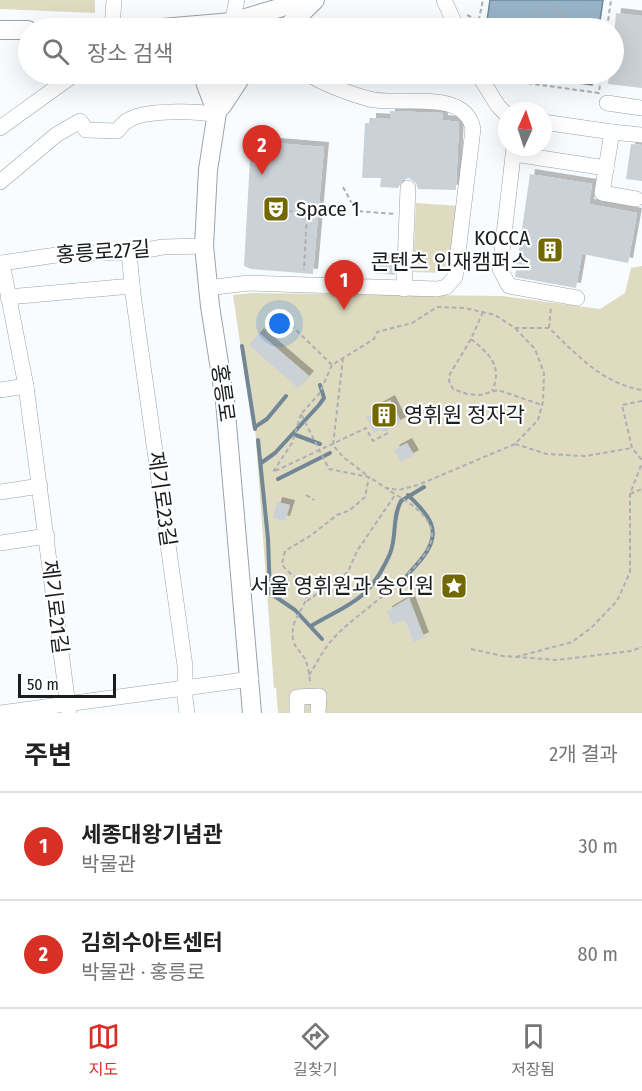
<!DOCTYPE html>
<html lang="ko">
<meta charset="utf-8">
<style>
body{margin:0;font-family:"Fira Sans Condensed","Noto Sans KR",sans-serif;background:#f6f6f6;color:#222}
.compass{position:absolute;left:498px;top:102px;width:54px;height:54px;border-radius:50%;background:#fff;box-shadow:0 6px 24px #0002;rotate:3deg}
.scale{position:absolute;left:18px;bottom:15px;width:98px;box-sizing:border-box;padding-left:6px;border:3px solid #1a1d1f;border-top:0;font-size:16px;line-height:21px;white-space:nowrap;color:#1a1d1f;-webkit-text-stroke:4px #fff;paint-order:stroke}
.you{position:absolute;left:280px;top:324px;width:21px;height:21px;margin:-15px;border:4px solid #fff;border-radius:50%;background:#1a73e8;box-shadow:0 0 0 9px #1a73e833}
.badge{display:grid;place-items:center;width:39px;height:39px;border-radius:50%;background:#d93025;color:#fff;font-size:20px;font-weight:700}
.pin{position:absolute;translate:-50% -50px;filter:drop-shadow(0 2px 3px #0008)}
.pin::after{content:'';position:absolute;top:32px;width:21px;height:18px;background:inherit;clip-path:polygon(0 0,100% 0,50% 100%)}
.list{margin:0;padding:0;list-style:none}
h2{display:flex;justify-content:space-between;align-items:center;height:78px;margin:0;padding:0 24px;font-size:26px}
h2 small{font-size:20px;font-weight:400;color:#767676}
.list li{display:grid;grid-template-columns:39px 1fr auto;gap:18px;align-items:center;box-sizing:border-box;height:108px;padding:0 24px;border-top:2px solid #e0e0e0}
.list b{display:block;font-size:22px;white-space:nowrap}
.list p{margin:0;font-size:20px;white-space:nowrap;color:#767676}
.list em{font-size:20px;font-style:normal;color:#767676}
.icon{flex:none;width:33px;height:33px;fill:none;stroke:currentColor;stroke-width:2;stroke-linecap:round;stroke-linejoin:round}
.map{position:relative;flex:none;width:642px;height:713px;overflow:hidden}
.search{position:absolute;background:#fff;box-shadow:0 6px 24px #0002;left:18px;right:18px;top:18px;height:66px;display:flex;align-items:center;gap:15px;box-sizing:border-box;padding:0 21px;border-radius:33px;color:#767676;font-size:22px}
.sheet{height:294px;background:#fff}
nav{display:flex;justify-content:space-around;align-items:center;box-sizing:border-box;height:84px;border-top:2px solid #e0e0e0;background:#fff;font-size:16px;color:#767676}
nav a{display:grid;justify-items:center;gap:3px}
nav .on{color:#d93025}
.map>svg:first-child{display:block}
.green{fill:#dedbc1}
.water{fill:#97b4c8;stroke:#728795;stroke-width:1.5}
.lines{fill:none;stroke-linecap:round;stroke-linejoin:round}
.stream{stroke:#728795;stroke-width:4}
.building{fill:#cad2d8;filter:url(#shadow)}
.minor-casing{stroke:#9ba2a8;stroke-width:16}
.major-casing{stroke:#9ba2a8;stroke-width:20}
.path{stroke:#adb0b2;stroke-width:2;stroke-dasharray:4.5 3;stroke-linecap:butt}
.minor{stroke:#fff;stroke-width:15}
.major{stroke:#fff;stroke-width:18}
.labels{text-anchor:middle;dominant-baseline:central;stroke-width:4.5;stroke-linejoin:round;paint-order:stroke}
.poi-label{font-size:21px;fill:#1a1d1f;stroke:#fff;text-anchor:start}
.street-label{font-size:21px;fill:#1a1d1f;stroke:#fff}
</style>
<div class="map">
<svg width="642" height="713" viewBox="0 0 642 713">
<defs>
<filter id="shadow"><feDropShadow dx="5" dy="-5" stdDeviation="0" flood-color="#0004"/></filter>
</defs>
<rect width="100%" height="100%" fill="#f9fcfe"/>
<g class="green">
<polygon points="0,0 95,0 95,13 0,9"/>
<polygon points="416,203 459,206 455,257 444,273 413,272"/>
<polygon points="642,266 642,713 278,713 276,688 274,688 255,428 252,425 233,295 252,293 502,296 600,309 625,293 631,268"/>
</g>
<g class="water">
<polygon points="490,0 603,0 599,28 486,28"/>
<polygon points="513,74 593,74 592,85"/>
</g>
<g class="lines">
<g class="stream">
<polyline points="242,346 255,429"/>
<polyline points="255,427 267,419 286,396"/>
<polyline points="293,434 320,444"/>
<polyline points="258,440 268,539 270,593 295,610 322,639"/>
<polyline points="261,463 275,453 319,405 324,398 320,385"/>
<polyline points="278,479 330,453"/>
<path d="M404 580C410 571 417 565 423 557 444 530 428 515 408 495"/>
<path d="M311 626C346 605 366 602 385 564 388 558 391 553 392 547 396 531 393 516 401 501L424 487"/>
</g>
</g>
<g class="building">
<polygon points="616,13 642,16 642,88 608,84 609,74 614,74 614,35"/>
<polygon points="390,111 442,113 443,120 459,122 456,190 418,189 416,183 409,178 403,180 398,188 380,187 381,178 362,178 365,123 371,123 371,118 390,119"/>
<polygon points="251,141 324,147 313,274 251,269 244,266"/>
<polygon points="631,144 642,145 642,181 626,179"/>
<polygon points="530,174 592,184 589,204 637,213 628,263 582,254 576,288 515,277"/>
<polygon points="374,259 395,260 395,275 373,273"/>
<polygon points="259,333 309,376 298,388 249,345"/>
<polygon points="390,400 401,422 383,432 381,429 374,433 366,417 374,413 372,410"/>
<polygon points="407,443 414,455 401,462 394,450"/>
<polygon points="277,502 290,505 285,521 273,518"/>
<polygon points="409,598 424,637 414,642 405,620 393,625 387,611"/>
</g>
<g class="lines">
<defs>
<g id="minor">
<polyline points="444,0 457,28"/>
<polyline points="232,22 237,0"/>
<polyline points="112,28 114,0"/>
<polyline points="478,74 498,106 507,115"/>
<polyline points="607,103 642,108"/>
<polyline points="543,122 612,132 602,193 636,199"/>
<polyline points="0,128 75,74"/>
<polyline points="612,132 642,135"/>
<polyline points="514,147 500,269 509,286 577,298"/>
<polyline points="514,154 606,168"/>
<path d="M0 182 56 135 80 121 86 130 117 131C120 128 123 123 127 121 144 109 196 111 217 115"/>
<polyline points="129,253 133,294 185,666 185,698 187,713"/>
<polyline points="2,263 26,386 69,713"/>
<polyline points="2,263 70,253 129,253 163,247 204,246"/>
<path d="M207 288 248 283 437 289 446 287 455 277 473 129C465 87 398 107 369 99 350 94 324 84 308 74"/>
<polyline points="404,289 408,188"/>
<polyline points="8,297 132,286"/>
<polyline points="0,390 26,386"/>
<polyline points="0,492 40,486"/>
<polyline points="0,543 47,536"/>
<polyline points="0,713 251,679"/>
<polyline points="297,713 297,697 319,696 318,713"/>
</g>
<g id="major">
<polyline points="162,28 232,22 306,0"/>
<polyline points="286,28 315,0"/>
<polyline points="0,30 28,30"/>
<polyline points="202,74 216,111"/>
<polyline points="223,74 208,170 204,246 210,306 225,401 252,713"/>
<polyline points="222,106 243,74"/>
</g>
</defs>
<use href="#minor" class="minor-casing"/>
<use href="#major" class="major-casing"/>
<g class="path">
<polyline points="467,15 477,20"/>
<polyline points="477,28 483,0"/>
<path d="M539 28C518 1 577 0 557 28"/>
<polyline points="607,28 611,0"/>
<polyline points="498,79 599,93 601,74"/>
<polyline points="343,187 356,211 395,214"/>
<polyline points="266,209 307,213 304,270"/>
<polyline points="483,312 471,339 450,374 449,381 453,389 467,394 480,395 498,390 542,405"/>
<path d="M291 325 332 365 374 339 377 332 412 323 437 307 465 308 495 315 515 328H549C576 354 603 384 642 390"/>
<polyline points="549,328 551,307"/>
<path d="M471 339C490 354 503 367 492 391"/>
<polyline points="343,358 333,445 343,457 368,476"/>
<polyline points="332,365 319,394 301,414 329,469 369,477 386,488 399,490 418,485 515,444 538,420 543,402 544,373 535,349 515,328"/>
<polyline points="642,401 622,405 632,448 642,460"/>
<polyline points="301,414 292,443 273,472 366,428 373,441 388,433 386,430"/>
<polyline points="515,444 547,454 585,456 632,448"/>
<polyline points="630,494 642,489"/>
<polyline points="306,495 314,500"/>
<polyline points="307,601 348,572 357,551 395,495"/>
<polyline points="471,649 503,656 557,660 631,651 642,647"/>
<polyline points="516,657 572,642 591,628 617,601 630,572 630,494 642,463"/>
<path d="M309 675C317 663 323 650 332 640 352 615 434 566 432 534 431 513 402 499 387 489"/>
<path d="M310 681C309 674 308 666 305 659 301 652 294 647 293 639 289 617 310 606 306 591 302 578 289 576 282 564L285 551 310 536 337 515 350 510 365 497 369 477"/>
</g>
<use href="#minor" class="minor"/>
<use href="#major" class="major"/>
</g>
<defs>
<symbol id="theatre-square" viewBox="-11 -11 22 22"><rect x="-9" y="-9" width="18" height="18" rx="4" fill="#726800" stroke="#fff"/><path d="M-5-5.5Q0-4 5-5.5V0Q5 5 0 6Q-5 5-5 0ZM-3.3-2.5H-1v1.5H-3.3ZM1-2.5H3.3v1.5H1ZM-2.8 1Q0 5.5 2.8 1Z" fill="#fff"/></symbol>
<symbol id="building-square" viewBox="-11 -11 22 22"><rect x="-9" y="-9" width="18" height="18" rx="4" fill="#726800" stroke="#fff"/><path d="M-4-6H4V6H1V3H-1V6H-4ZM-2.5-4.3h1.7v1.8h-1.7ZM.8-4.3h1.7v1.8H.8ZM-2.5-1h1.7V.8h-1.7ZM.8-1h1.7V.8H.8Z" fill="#fff"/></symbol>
<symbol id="sight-square" viewBox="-11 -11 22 22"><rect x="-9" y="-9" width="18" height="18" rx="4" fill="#726800" stroke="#fff"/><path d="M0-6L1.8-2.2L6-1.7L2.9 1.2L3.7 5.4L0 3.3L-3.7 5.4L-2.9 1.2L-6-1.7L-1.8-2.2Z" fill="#fff"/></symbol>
</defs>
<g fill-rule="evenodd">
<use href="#theatre-square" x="261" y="194" width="30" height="30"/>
<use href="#building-square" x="535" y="235" width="30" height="30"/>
<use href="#building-square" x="369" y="400" width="30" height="30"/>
<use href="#sight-square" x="439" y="571" width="30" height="30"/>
</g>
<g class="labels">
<g class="poi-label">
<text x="296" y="209">Space 1</text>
<text x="530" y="238" text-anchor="end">KOCCA<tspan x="530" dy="24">콘텐츠 인재캠퍼스</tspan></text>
<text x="404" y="415">영휘원 정자각</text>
<text x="434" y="586" text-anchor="end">서울 영휘원과 숭인원</text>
</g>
<g class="street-label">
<text transform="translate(103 252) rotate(-4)">홍릉로27길</text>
<text transform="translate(223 393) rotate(82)">홍릉로</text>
<text transform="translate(162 499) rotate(82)">제기로23길</text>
<text transform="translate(55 607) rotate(83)">제기로21길</text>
</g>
</g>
</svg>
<svg class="compass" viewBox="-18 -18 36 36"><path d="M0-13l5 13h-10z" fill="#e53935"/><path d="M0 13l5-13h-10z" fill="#767676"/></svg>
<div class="scale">50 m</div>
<div class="you"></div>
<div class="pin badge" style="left:344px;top:310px">1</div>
<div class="pin badge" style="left:262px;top:175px">2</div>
<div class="search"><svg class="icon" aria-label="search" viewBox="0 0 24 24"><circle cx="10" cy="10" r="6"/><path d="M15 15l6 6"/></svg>장소 검색</div>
</div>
<section class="sheet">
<h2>주변<small>2개 결과</small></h2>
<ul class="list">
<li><span class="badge">1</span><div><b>세종대왕기념관</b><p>박물관</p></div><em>30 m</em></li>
<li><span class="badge">2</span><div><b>김희수아트센터</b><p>박물관 · 홍릉로</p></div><em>80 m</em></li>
</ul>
</section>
<nav>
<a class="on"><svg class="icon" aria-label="map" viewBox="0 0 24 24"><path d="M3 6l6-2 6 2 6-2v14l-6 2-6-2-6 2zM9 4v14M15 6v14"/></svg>지도</a>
<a><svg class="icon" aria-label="directions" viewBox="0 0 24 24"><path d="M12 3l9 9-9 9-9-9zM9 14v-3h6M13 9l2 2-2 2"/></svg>길찾기</a>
<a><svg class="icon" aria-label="saved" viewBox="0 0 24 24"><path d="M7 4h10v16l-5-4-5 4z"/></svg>저장됨</a>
</nav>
